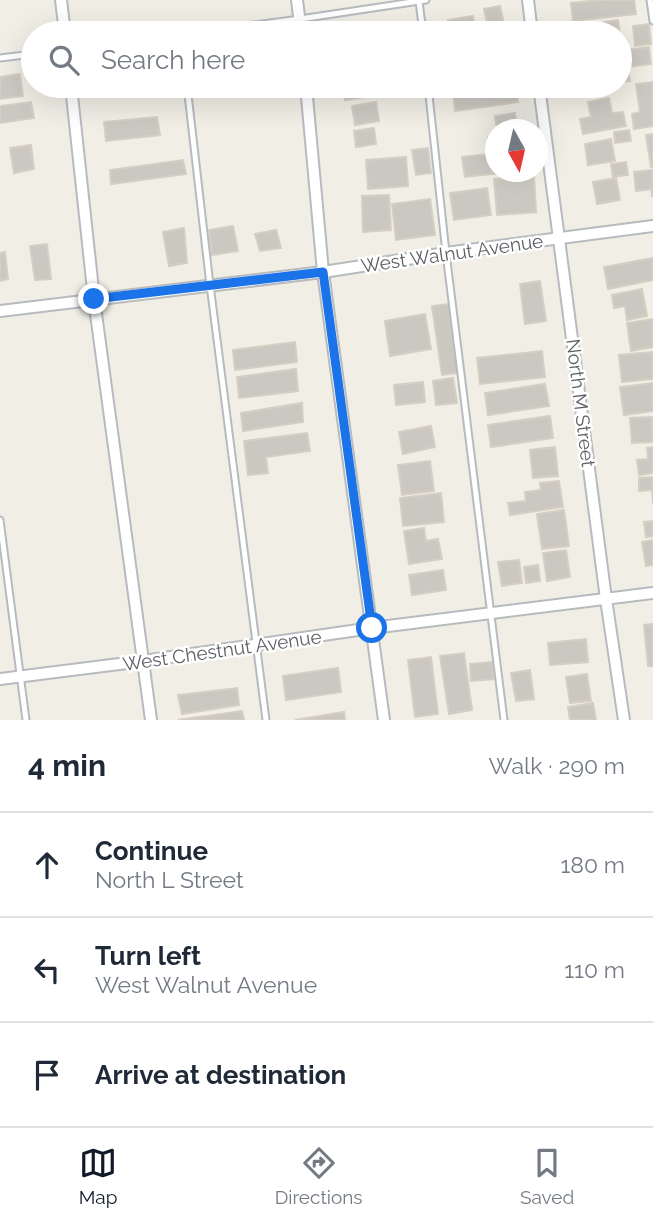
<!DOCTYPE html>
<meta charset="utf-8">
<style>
body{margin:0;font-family:Raleway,sans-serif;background:#f2f2f3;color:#1f2937}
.compass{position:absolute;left:485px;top:119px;width:63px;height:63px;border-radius:50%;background:#fff;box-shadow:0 7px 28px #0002;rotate:172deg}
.stop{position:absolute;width:21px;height:21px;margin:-16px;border:5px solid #1a73e8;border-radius:50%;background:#fff}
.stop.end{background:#1a73e8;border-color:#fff;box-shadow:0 2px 7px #0008}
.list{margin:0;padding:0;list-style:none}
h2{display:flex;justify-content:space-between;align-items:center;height:91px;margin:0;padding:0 28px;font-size:30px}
h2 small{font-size:23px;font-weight:400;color:#747a83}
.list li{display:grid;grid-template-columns:46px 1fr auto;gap:21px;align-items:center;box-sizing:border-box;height:105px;padding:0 28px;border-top:2px solid #e0e1e3}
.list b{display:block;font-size:26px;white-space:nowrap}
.list p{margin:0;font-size:23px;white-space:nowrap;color:#747a83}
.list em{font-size:23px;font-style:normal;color:#747a83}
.icon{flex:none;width:38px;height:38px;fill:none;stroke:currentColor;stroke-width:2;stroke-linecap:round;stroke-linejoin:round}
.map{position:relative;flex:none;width:653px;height:720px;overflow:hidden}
.search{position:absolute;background:#fff;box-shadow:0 7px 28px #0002;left:21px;right:21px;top:21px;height:77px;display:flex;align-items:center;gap:18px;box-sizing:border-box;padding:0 24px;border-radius:38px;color:#747a83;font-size:26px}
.sheet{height:406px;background:#fff}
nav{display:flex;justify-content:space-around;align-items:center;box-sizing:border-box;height:98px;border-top:2px solid #e0e1e3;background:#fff;font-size:19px;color:#747a83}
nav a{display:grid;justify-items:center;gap:4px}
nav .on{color:#111827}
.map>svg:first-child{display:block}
.building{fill:#cbc8c2;stroke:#d5cfc3;stroke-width:2}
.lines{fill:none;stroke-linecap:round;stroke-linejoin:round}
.lane-casing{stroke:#b7bbbf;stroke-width:9}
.street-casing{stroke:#b7bbbf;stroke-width:14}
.lane{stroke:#fff;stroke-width:5}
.street{stroke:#fff;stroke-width:10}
.route{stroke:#1a73e8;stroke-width:9}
.labels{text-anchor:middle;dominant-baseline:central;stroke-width:5;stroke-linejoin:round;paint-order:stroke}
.street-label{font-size:19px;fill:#5d6166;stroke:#fff}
</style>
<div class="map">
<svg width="653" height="720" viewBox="0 0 653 720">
<rect width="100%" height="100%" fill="#f0eee5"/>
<g class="building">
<polygon points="599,0 634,0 636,14 573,21 571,3"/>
<polygon points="500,6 503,20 487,23 484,9"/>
<polygon points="473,16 476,33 450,33 448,20"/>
<polygon points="618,20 620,34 605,33 604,22"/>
<polygon points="410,23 411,33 384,33 384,26"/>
<polygon points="447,23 448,33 431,33 430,25"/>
<polygon points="502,24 504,33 479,33 478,28"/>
<polygon points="649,24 651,44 635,46 633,26"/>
<polygon points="378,25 380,33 334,33 334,32"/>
<polygon points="649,47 651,64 628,67 630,81 620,82 620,51"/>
<polygon points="20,74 23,96 0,99 0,77"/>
<polygon points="653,82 653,126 634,129 632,114 640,112 636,84"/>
<polygon points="343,86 371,86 372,96 345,100"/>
<polygon points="492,86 516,86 518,102 455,111 453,91"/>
<polygon points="609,98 612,113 623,112 626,126 583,134 580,119 591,117 588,102"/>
<polygon points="31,102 34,118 0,123 0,106"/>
<polygon points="376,102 379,121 355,125 352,106"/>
<polygon points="515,113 517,127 497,129 495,116"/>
<polygon points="157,117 160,135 106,141 104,122"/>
<polygon points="374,128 376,144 356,147 354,131"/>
<polygon points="629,130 631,141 615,143 614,132"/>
<polygon points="653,134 653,167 651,167 646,135"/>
<polygon points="496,136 496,172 510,172 465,177 462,157 490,154 488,137"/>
<polygon points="611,139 615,161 588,165 585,144"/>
<polygon points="31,145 34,169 14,173 10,148"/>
<polygon points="428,148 431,173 416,175 412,150"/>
<polygon points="406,157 408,186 368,189 366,160"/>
<polygon points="183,160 186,174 111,184 110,170"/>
<polygon points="626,162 628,175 613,177 611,164"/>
<polygon points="653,170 653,196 652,196 651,189 636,191 634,172"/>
<polygon points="534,176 536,212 497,215 494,179"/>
<polygon points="616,178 620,200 597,204 593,182"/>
<polygon points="487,188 491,215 454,220 450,193"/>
<polygon points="389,195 391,230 363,232 362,196"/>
<polygon points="430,199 435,235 396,240 392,204"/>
<polygon points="233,226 238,251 212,255 209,230"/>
<polygon points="184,228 187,263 169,266 163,232"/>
<polygon points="276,230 281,248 260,251 255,234"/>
<polygon points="47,244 51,279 35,280 30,246"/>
<polygon points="5,252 8,279 0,281 0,253"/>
<polygon points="653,258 653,280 608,289 604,267"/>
<polygon points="540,281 546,321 525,324 520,284"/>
<polygon points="642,289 647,316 627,320 625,306 614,308 612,295"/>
<polygon points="448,304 458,373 442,375 432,306"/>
<polygon points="425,314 431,349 390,356 385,321"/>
<polygon points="653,319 653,347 631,351 627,323"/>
<polygon points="295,342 297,362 235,370 233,350"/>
<polygon points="542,351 545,377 480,384 477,358"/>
<polygon points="653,352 653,379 622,382 619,355"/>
<polygon points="296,369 298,391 239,398 237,377"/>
<polygon points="453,378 457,403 436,405 433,381"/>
<polygon points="423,382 425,402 396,405 394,385"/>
<polygon points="653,383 653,411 624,415 620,387"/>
<polygon points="545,384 549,406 488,415 485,393"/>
<polygon points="302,403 303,422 243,431 241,413"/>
<polygon points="550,416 553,438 491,447 488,425"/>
<polygon points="652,417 653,442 632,443 630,418"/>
<polygon points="431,426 435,447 403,454 399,432"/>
<polygon points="307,433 310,451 266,457 268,473 248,475 244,441"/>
<polygon points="555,447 558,476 533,478 530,450"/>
<polygon points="653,447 653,473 639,475 637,460 648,459 647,448"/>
<polygon points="430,461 434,491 402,495 398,465"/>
<polygon points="653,477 653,504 652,490 639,491 639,478"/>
<polygon points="559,481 563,507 510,515 508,503 526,501 525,492 541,490 540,483"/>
<polygon points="441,493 444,522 403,526 400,498"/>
<polygon points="564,510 569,546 542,549 537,514"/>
<polygon points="653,521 653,536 646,537 644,522"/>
<polygon points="424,528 426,541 438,539 442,559 409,564 404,531"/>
<polygon points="653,540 653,565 646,566 642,542"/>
<polygon points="566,550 570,577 547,581 543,553"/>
<polygon points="519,560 522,583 502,586 498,562"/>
<polygon points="538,565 540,581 526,583 524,567"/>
<polygon points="443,570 446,590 412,595 409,575"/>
<polygon points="653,624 653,666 648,666 644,625"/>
<polygon points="586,639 588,662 550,665 548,643"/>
<polygon points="464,653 472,710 449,714 440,656"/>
<polygon points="431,657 438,714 415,717 408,660"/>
<polygon points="492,662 494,679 471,681 470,664"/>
<polygon points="338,668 341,692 286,700 283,676"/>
<polygon points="530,670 534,699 516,701 511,673"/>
<polygon points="587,674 591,701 570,703 566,677"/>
<polygon points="237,688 239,705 182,714 178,695"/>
<polygon points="593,703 596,720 570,720 568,707"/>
<polygon points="242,711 244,720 178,720"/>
<polygon points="344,712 345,720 295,720"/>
</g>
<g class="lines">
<defs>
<g id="lane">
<polyline points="650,0 653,21"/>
<polyline points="419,1 423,33"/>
<polyline points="192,33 300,19 426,0"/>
<polyline points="0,58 33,54"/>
<polyline points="187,86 210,285 266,720"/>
<polyline points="428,86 446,253 504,720"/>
<polyline points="0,520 26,720"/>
</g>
<g id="street">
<polyline points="61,0 65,33"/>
<polyline points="297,0 301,33"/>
<polyline points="528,0 532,33"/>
<polyline points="71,86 94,299 151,720"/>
<polyline points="306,86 323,272 384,720"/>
<polyline points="539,86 606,599 624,720"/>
<polyline points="0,311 323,272 446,253 653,226"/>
<polyline points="0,679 143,661 372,628 653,593"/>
</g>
</defs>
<use href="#lane" class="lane-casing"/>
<use href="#street" class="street-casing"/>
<use href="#lane" class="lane"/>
<use href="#street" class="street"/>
</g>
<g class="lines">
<polyline class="route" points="94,299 323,272 372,628"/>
</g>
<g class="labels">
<g class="street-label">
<text transform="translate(452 253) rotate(-8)">West Walnut Avenue</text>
<text transform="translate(581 403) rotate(83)">North M Street</text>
<text transform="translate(222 650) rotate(-8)">West Chestnut Avenue</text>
</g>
</g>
</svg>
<svg class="compass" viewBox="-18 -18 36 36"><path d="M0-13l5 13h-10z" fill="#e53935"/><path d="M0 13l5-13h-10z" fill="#747a83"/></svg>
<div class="stop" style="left:372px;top:628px"></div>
<div class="stop end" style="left:94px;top:299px"></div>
<div class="search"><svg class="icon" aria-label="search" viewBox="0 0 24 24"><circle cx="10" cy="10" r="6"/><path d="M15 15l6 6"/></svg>Search here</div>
</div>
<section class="sheet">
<h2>4 min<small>Walk · 290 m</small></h2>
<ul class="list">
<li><svg class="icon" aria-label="ahead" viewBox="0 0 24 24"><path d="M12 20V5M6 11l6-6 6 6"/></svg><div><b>Continue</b><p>North L Street</p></div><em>180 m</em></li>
<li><svg class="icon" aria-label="left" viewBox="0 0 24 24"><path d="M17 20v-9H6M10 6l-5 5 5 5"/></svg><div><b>Turn left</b><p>West Walnut Avenue</p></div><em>110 m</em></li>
<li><svg class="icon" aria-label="arrive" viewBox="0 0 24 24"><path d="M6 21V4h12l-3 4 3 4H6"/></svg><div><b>Arrive at destination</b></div></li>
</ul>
</section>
<nav>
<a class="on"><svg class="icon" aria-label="map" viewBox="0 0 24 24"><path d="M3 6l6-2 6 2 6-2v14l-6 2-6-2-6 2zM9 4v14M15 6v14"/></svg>Map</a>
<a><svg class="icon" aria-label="directions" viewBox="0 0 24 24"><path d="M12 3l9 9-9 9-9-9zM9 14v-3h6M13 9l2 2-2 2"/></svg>Directions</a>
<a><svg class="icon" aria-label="saved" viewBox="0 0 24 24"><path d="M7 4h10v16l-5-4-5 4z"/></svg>Saved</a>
</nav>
